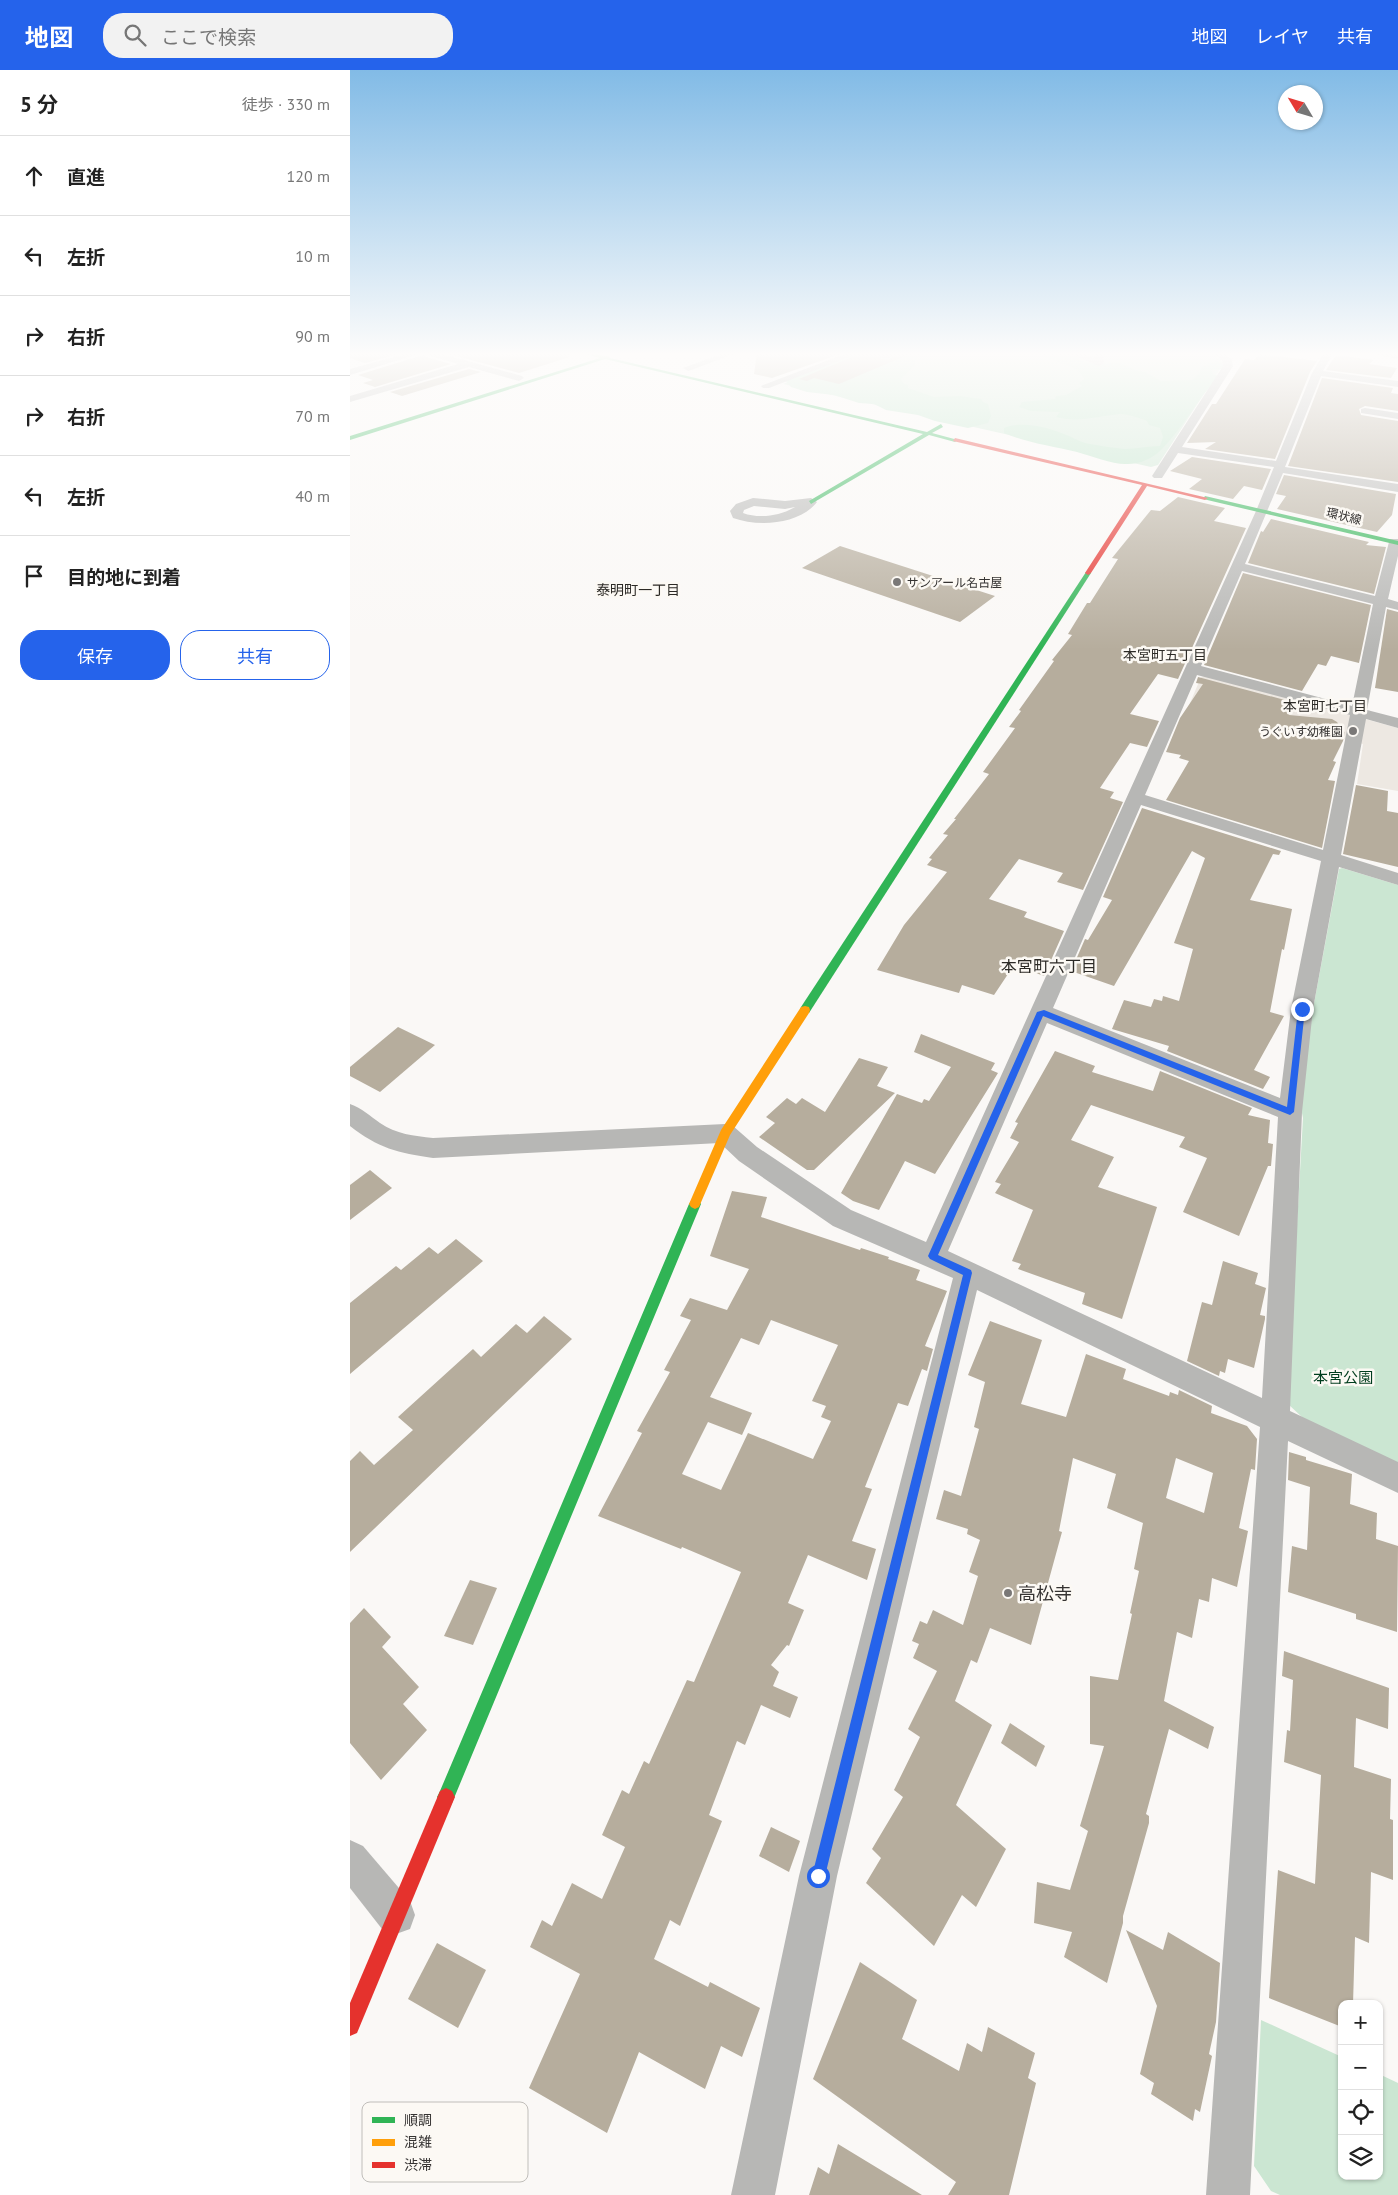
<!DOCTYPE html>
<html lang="ja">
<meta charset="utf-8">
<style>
body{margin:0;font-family:"PT Sans","Noto Sans JP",sans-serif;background:#f2f2f2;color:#222}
.controls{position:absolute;right:15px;bottom:15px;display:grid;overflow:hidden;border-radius:10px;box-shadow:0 1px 4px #0004}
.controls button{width:45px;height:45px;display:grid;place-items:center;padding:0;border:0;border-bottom:1px solid #e0e0e0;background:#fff;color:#222;font:25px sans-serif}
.compass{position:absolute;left:928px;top:15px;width:45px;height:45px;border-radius:50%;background:#fff;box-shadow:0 1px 4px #0004;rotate:308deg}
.stop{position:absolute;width:15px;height:15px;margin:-11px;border:4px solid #2563eb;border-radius:50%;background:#fff}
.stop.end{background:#2563eb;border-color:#fff;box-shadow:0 1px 5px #0008}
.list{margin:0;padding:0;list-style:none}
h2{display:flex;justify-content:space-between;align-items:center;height:65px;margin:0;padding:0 20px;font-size:21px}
h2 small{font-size:16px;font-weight:400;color:#767676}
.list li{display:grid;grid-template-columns:32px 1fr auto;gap:15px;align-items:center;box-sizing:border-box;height:80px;padding:0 20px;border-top:1px solid #e0e0e0}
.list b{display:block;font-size:19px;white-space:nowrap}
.list em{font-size:16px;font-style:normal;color:#767676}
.actions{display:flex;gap:10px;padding:15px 20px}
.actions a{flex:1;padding:11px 0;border:1px solid #2563eb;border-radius:20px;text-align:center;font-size:18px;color:#2563eb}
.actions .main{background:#2563eb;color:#fff}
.icon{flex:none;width:28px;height:28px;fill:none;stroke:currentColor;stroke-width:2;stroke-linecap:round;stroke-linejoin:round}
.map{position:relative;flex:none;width:1048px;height:2125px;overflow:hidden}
header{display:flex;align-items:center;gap:30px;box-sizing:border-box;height:70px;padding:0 25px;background:#2563eb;color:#fff}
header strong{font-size:24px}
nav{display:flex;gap:28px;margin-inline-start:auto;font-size:18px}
.search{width:350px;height:45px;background:#f2f2f2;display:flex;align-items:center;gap:12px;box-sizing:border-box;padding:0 18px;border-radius:20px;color:#767676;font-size:19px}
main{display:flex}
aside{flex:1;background:#fff}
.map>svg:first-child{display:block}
.built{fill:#ede8e2}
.green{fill:#cbe6d2}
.forest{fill:#b9e2c6}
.building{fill:#b6ad9d;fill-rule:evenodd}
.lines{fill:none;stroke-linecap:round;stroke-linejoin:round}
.street{fill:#b7b7b5;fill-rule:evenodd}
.fast{fill:#30b455;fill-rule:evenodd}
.slow{fill:#ff9f0a;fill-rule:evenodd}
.jam{fill:#e5322d;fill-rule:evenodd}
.route{fill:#2563eb}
.poi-dot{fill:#7a7877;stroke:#fcf9f4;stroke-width:2}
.labels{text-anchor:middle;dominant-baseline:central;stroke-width:5;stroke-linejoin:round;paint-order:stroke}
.far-street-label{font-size:12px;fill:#353332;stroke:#fcf9f4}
.far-poi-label{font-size:12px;fill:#353332;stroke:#fcf9f4;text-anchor:start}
.far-neighbourhood-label{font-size:14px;fill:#2c2a26;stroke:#fcf9f4}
.park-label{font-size:15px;fill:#003d1e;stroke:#fcf9f4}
.neighbourhood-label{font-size:16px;fill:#2c2a26;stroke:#fcf9f4}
.near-poi-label{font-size:18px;fill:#353332;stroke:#fcf9f4;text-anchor:start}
.key{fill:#fcf9f4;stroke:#c0beba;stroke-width:1}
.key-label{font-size:14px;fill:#353332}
</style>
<header>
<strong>地図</strong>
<div class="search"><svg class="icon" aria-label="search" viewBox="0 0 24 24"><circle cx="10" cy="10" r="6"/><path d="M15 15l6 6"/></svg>ここで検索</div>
<nav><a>地図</a><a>レイヤ</a><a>共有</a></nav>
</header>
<main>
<aside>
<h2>5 分<small>徒歩 · 330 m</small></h2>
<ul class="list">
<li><svg class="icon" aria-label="ahead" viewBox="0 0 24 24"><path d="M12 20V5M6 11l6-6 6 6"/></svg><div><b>直進</b></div><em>120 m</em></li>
<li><svg class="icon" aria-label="left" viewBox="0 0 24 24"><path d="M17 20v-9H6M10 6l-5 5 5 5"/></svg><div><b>左折</b></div><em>10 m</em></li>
<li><svg class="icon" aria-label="right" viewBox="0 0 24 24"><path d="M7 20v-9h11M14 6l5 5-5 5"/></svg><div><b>右折</b></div><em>90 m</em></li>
<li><svg class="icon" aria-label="right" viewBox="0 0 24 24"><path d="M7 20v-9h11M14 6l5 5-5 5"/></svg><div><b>右折</b></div><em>70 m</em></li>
<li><svg class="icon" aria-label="left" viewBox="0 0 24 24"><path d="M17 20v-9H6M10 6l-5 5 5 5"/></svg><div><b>左折</b></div><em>40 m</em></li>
<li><svg class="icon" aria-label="arrive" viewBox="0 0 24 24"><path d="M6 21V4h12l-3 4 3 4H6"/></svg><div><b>目的地に到着</b></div></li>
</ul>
<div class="actions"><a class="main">保存</a><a>共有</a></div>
</aside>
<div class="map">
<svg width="1048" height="2125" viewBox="0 0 1048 2125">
<rect width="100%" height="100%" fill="#faf8f6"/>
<polygon class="built" points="856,606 1048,658 1048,721 1007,714 1013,674 917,650 835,645 851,607"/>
<g class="green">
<polygon points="512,283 863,283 872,292 872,296 808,395 801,397 433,314"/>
<polygon points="992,798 1048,815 1048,1393 953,1348 937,1333 953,1048 950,1033 963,939 989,799"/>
<polygon points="911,1950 992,1987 992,2106 1029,2106 1029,2004 1048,2013 1048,2125 930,2125 921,2121 904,2096"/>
</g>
<g class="forest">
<polygon points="506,283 578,283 565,289 565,295 551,309 553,313 558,315 558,318 584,327 610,326 631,329 633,332 638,334 641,346 638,353 618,358 585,351 568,345 536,340 524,334 509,333 484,325 457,322 441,317 435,310"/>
<path d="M684 283 720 284 732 289V291L750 295 766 292 772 294 788 301 795 302 811 311 842 310 849 304 852 297 867 291 875 296 872 299 862 300 863 304 869 306C847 330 833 358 810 381 801 389 788 395 775 394 762 394 741 386 727 382 702 376 677 373 654 363V358C673 350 701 358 719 366 726 369 732 373 740 374 752 376 764 378 775 379 786 379 798 376 810 376L813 367 810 358 799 355 797 351C790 348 778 344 770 344 749 346 727 353 706 347L710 342 681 341 669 337 672 332 705 329 706 326 716 325 732 316 729 313 734 309 728 300 719 296Z"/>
</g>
<g class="building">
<polygon points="0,283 52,283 15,293 0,288"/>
<polygon points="74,283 76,287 101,294 25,317 13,313 23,310 8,305 73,285"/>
<polygon points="95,283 219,283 220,287 169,303"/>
<polygon points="407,283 493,283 422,308 404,304"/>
<polygon points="512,283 531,283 531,289 538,290 550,283 562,283 489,314 464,308 457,311 449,309"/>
<polygon points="909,284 967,291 960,302 925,389 855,379 866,372 837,373 862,334 866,334 895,289 904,290"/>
<polygon points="986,285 1024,290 1019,294 1047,298 1041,308 976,300"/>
<polygon points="119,299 131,302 52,326 40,322"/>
<polygon points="972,308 1043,318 1041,323 1048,324 1048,341 1015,336 1009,339 1011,345 1048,351 1048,412 938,396"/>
<polygon points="842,387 921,399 912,420 894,416 883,429 839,419 852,409 820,401"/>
<polygon points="934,405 1046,424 1042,445 1027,462 927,439 936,426 926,424"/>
<polygon points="828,427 875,438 864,451 896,458 828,609 808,604 780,644 809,651 797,677 780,673 750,718 764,722 760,728 773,732 733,820 707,812 713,803 669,789 639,829 677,842 674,847 714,861 694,906 664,895 644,925 612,915 609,923 527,900 554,855 597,802 577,795 582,789 579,788 598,765 593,764 606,749 604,749 639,704 633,702 665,658 659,657 671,641 669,640 704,591 702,590 722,565 718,564 737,533 740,533 768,489 762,488 801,440 810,441"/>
<polygon points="921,449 1019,472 1016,475 1036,477 1024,524 898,493 911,461 913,462"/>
<polygon points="490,476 645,526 610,552 452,498"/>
<polygon points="893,503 1021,535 1009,593 981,586 976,596 968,594 952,621 854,595"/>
<polygon points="1037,539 1048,542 1048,622 1025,618"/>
<polygon points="848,607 946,633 939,645 982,649 987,652 991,658 990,660 995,662 993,671 983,691 986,692 978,710 985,711 972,778 816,730 839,691 829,688 831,685 816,682 830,648 853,614 846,613"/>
<polygon points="1006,715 1038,721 1037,741 1048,743 1048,797 993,784"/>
<polygon points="792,738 931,781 929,785 923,784 900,830 942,839 934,880 932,879 920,942 934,946 904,1000 920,1007 913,1019 817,981 819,976 762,959 774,930 801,937 804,929 812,931 813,926 829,931 843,879 824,873 855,788 842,781 764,916 721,901 735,869 738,870 762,830 753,827"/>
<polygon points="48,957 85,975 30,1022 0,1006 0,997"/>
<polygon points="571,964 645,993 641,1000 648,1003 585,1104 555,1091 529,1140 503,1131 491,1123 547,1024 572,1033 574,1029 579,1031 601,997 564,982"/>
<polygon points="705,981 745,996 742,1002 803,1021 810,1001 902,1038 898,1045 920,1050 918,1073 923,1074 921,1096 918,1096 889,1166 833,1142 857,1088 829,1077 835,1067 741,1035 721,1070 764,1087 748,1117 807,1137 772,1249 732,1234 735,1223 668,1199 671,1194 662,1191 683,1140 645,1123 651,1114 645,1112 669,1072 660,1068 668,1053 665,1052"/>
<polygon points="509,988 538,997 527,1016 545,1023 464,1100 457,1100 409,1067 425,1053 416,1047 437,1028 446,1034 452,1028 475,1042"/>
<polygon points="20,1100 42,1118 0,1150 0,1115"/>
<path d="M382 1121 417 1127 411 1147 510 1180 511 1178 539 1187 538 1189 570 1200 566 1210 597 1221 575 1276 583 1279 577 1301 572 1299 558 1336 548 1333 515 1417 522 1419 502 1471 526 1479 517 1510 458 1485 438 1533 454 1540 439 1576 437 1575 421 1595 429 1602 423 1616 448 1627 440 1648 411 1635 395 1675 387 1671 359 1745 372 1751 330 1856 320 1850 304 1889 358 1917 360 1912 410 1938 392 1987 371 1976 355 2019 289 1982 257 2063 179 2018 230 1904 180 1877 192 1850 202 1856 222 1813 252 1829 275 1777 252 1765 272 1720 279 1724 294 1691 299 1694 337 1610 344 1612 391 1502 332 1477 331 1479 248 1446 292 1363 287 1361 320 1302 314 1300 341 1250 330 1246 340 1228 377 1240 399 1199 360 1186ZM421 1250 488 1275 462 1331 476 1336 471 1347 481 1351 463 1389 398 1363 371 1420 332 1404 358 1352 392 1365 402 1343 360 1327 391 1268 409 1275Z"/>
<polygon points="106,1169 133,1191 0,1304 0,1233 46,1196 51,1200 79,1177 88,1184"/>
<polygon points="873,1191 908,1203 905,1214 916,1218 910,1245 915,1246 915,1249 904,1298 878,1289 875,1303 870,1301 869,1306 837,1291 852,1232 862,1235"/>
<polygon points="194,1246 222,1269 0,1482 0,1391 10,1381 24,1395 63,1360 48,1347 123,1279 131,1287 166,1254 177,1263"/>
<path d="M640 1251 692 1270 671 1334 716 1347 736 1284 776 1299 773 1309 819 1326 820 1322 828 1325 829 1320 862 1336 861 1343 897 1356 907 1369 905 1400 901 1399 889 1458 898 1461 887 1517 862 1508 859 1532 849 1529 842 1568 827 1562 814 1631 864 1657 858 1679 819 1659 796 1744 799 1746V1753L773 1846V1853L757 1913 714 1887 722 1862 684 1853 687 1812 720 1820 738 1761 730 1756 754 1676 740 1674V1606L768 1610 782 1544 780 1543 789 1501 784 1499 793 1453 757 1438 766 1404 723 1388 709 1461 712 1462 681 1575 640 1558 627 1593 621 1590 605 1631 642 1655 606 1735 656 1779 626 1837 612 1825 584 1876 516 1813 531 1788 522 1779 553 1727 544 1720 570 1667 558 1659 587 1601 563 1588 569 1574 562 1571 570 1551 577 1554 583 1540 613 1555 628 1506 619 1502 630 1470 617 1464 618 1459 586 1449 594 1420 611 1426 629 1359 624 1357 635 1312 618 1305ZM826 1388 863 1403 854 1443 816 1428Z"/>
<polygon points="939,1382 956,1387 956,1390 1002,1404 1000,1434 1027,1443 1026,1469 1048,1476 1047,1562 1006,1549 1006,1544 938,1522 942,1476 957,1480 960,1417 938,1410"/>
<polygon points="120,1510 147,1518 123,1575 94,1566"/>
<polygon points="14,1538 41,1567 32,1577 69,1617 53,1634 77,1660 31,1710 0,1673 0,1553"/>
<polygon points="934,1581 1039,1618 1038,1659 1006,1648 1004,1697 1041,1709 1040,1749 1043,1750 1043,1810 1021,1802 1019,1873 1005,1867 1003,1934 992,1934 992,1957 919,1928 928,1800 965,1814 971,1705 934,1692 937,1660 940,1661 943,1610 932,1606"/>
<polygon points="660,1653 695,1676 686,1697 651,1673"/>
<polygon points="421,1757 450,1771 439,1802 409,1786"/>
<polygon points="776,1860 813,1880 818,1862 870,1893 866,1952 859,1984 862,1986 850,2042 845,2039 843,2051 801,2024 804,2013 790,2004 807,1936"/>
<polygon points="87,1873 136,1900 108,1958 58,1929"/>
<polygon points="510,1892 567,1930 552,1969 609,2001 617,1973 632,1982 638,1957 685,1983 678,2008 686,2013 659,2125 598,2125 606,2112 463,2009"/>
<polygon points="488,2074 572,2125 459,2125 468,2097 479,2104"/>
</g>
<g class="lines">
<g class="street">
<polygon points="58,283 72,283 0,305 0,299"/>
<polygon points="76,283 89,283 172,306 174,308 169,311 119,297 0,332 0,326 108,294 77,285"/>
<polygon points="374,283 387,283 341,300 338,301 333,298"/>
<polygon points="497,283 510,283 419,318 413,318 411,316"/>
<polygon points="535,283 548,283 538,288 532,288 532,284"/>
<polygon points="719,283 731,283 744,288 745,283 753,283 754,293 749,296 746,295"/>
<path d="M864 283H874L882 290 883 296 832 377 926 391 962 303 974 283H983L973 301 1048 311V317L971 306 935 397 1048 414V422L933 403 895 494 1025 526 1039 472 1040 469H1048V486L1038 529 1048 532V540L1036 537 1017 640 1048 648V658L1016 649 991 785 1048 803V815L989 797 963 939 952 1042 940 1341 1048 1392V1423L938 1371 900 2125H856L910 1357 627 1220 487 1806 425 2125H381L449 1806 603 1208 483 1156 389 1091 370 1073 83 1088C48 1083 28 1078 0 1056V1034C12 1038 20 1046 30 1053 46 1064 64 1066 83 1068L375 1054 383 1056 407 1077 501 1140 576 1172 906 441 924 397 828 383 812 408H804L802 406 873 296 872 291ZM892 501 1023 534 1002 636 851 596ZM847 605 1000 645 973 780 795 725ZM791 735 971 791 941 939 930 1028 703 938ZM697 953 928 1047 912 1328 598 1181Z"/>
<polygon points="1027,283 1048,283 1048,289 1029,285"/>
<polygon points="1015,338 1048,343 1048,349 1011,343 1011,339"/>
<path d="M403 428 435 431 461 428 467 432C449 455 408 457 383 448L380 441 386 434ZM404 436 435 439 445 437C430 446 409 449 393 443L394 440Z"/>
<polygon points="0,1770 13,1776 60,1831 65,1845 60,1859 46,1864 32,1859 0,1818"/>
</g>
<g class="fast">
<polygon points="232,283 258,286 260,288 577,362 591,354 593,357 582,363 608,370 605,372 579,365 461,434 459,431 573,364 255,289 0,370 0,366 250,288"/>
<polygon points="855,426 1048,471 1048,475 853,429"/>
<polygon points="736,502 741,503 459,943 451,943 450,940 451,937"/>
<polygon points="345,1129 349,1131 351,1134 102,1733 96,1736 90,1733 87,1727 90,1721 339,1134 341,1131"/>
</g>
<polygon class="slow" points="455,936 459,937 460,940 459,943 380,1065 349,1137 345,1139 341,1137 339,1134 371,1060 451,937"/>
<g class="jam">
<polygon points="605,368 858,428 855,430 797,416 741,503 738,505 735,503 792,415 603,371"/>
<polygon points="96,1718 102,1721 105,1727 7,1963 0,1966 0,1933 90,1721"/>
</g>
</g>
<linearGradient id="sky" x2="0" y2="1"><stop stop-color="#82bbe6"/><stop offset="0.49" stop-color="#fdfcfb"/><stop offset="1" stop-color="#fdfcfb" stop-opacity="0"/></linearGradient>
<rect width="1048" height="580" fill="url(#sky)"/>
<polygon class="route" points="952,937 955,939 944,1042 940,1045 693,946 588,1185 621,1200 622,1203 475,1806 473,1811 468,1813 464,1811 462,1806 613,1205 580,1189 578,1186 687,942 694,940 937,1037 948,939"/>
<g class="poi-dot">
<circle cx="547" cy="512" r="5"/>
<circle cx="1003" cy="661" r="5"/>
<circle cx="658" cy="1523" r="5"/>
</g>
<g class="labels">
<g class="far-street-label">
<text transform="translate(994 446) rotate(13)">環状線</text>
</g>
<g class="far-poi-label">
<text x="557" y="512">サンアール名古屋</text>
<text x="993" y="661" text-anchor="end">うぐいす幼稚園</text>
</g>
<g class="far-neighbourhood-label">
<text x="288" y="520">泰明町一丁目</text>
<text x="815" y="585">本宮町五丁目</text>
<text x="975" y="636">本宮町七丁目</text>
</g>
<g class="park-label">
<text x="993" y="1307">本宮公園</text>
</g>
<g class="neighbourhood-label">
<text x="699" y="896">本宮町六丁目</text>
</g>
<g class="near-poi-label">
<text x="668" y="1523">高松寺</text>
</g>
</g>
<rect x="12" y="2032" width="166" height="80" rx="8" class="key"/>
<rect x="22" y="2047" width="23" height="6" fill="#30b455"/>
<rect x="22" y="2069" width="23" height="7" fill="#ff9f0a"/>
<rect x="22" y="2092" width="23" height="6" fill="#e5322d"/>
<g class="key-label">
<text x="54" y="2055">順調</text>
<text x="54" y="2077">混雑</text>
<text x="54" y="2100">渋滞</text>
</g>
</svg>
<div class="controls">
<button>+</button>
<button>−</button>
<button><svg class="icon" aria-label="locate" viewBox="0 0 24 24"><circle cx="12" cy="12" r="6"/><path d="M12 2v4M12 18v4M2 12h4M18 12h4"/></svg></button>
<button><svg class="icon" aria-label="layers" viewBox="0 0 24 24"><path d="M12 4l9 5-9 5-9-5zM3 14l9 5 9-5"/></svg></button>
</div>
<svg class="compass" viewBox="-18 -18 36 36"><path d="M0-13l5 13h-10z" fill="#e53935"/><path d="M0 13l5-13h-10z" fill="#767676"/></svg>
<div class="stop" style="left:468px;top:1806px"></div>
<div class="stop end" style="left:952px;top:939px"></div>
</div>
</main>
